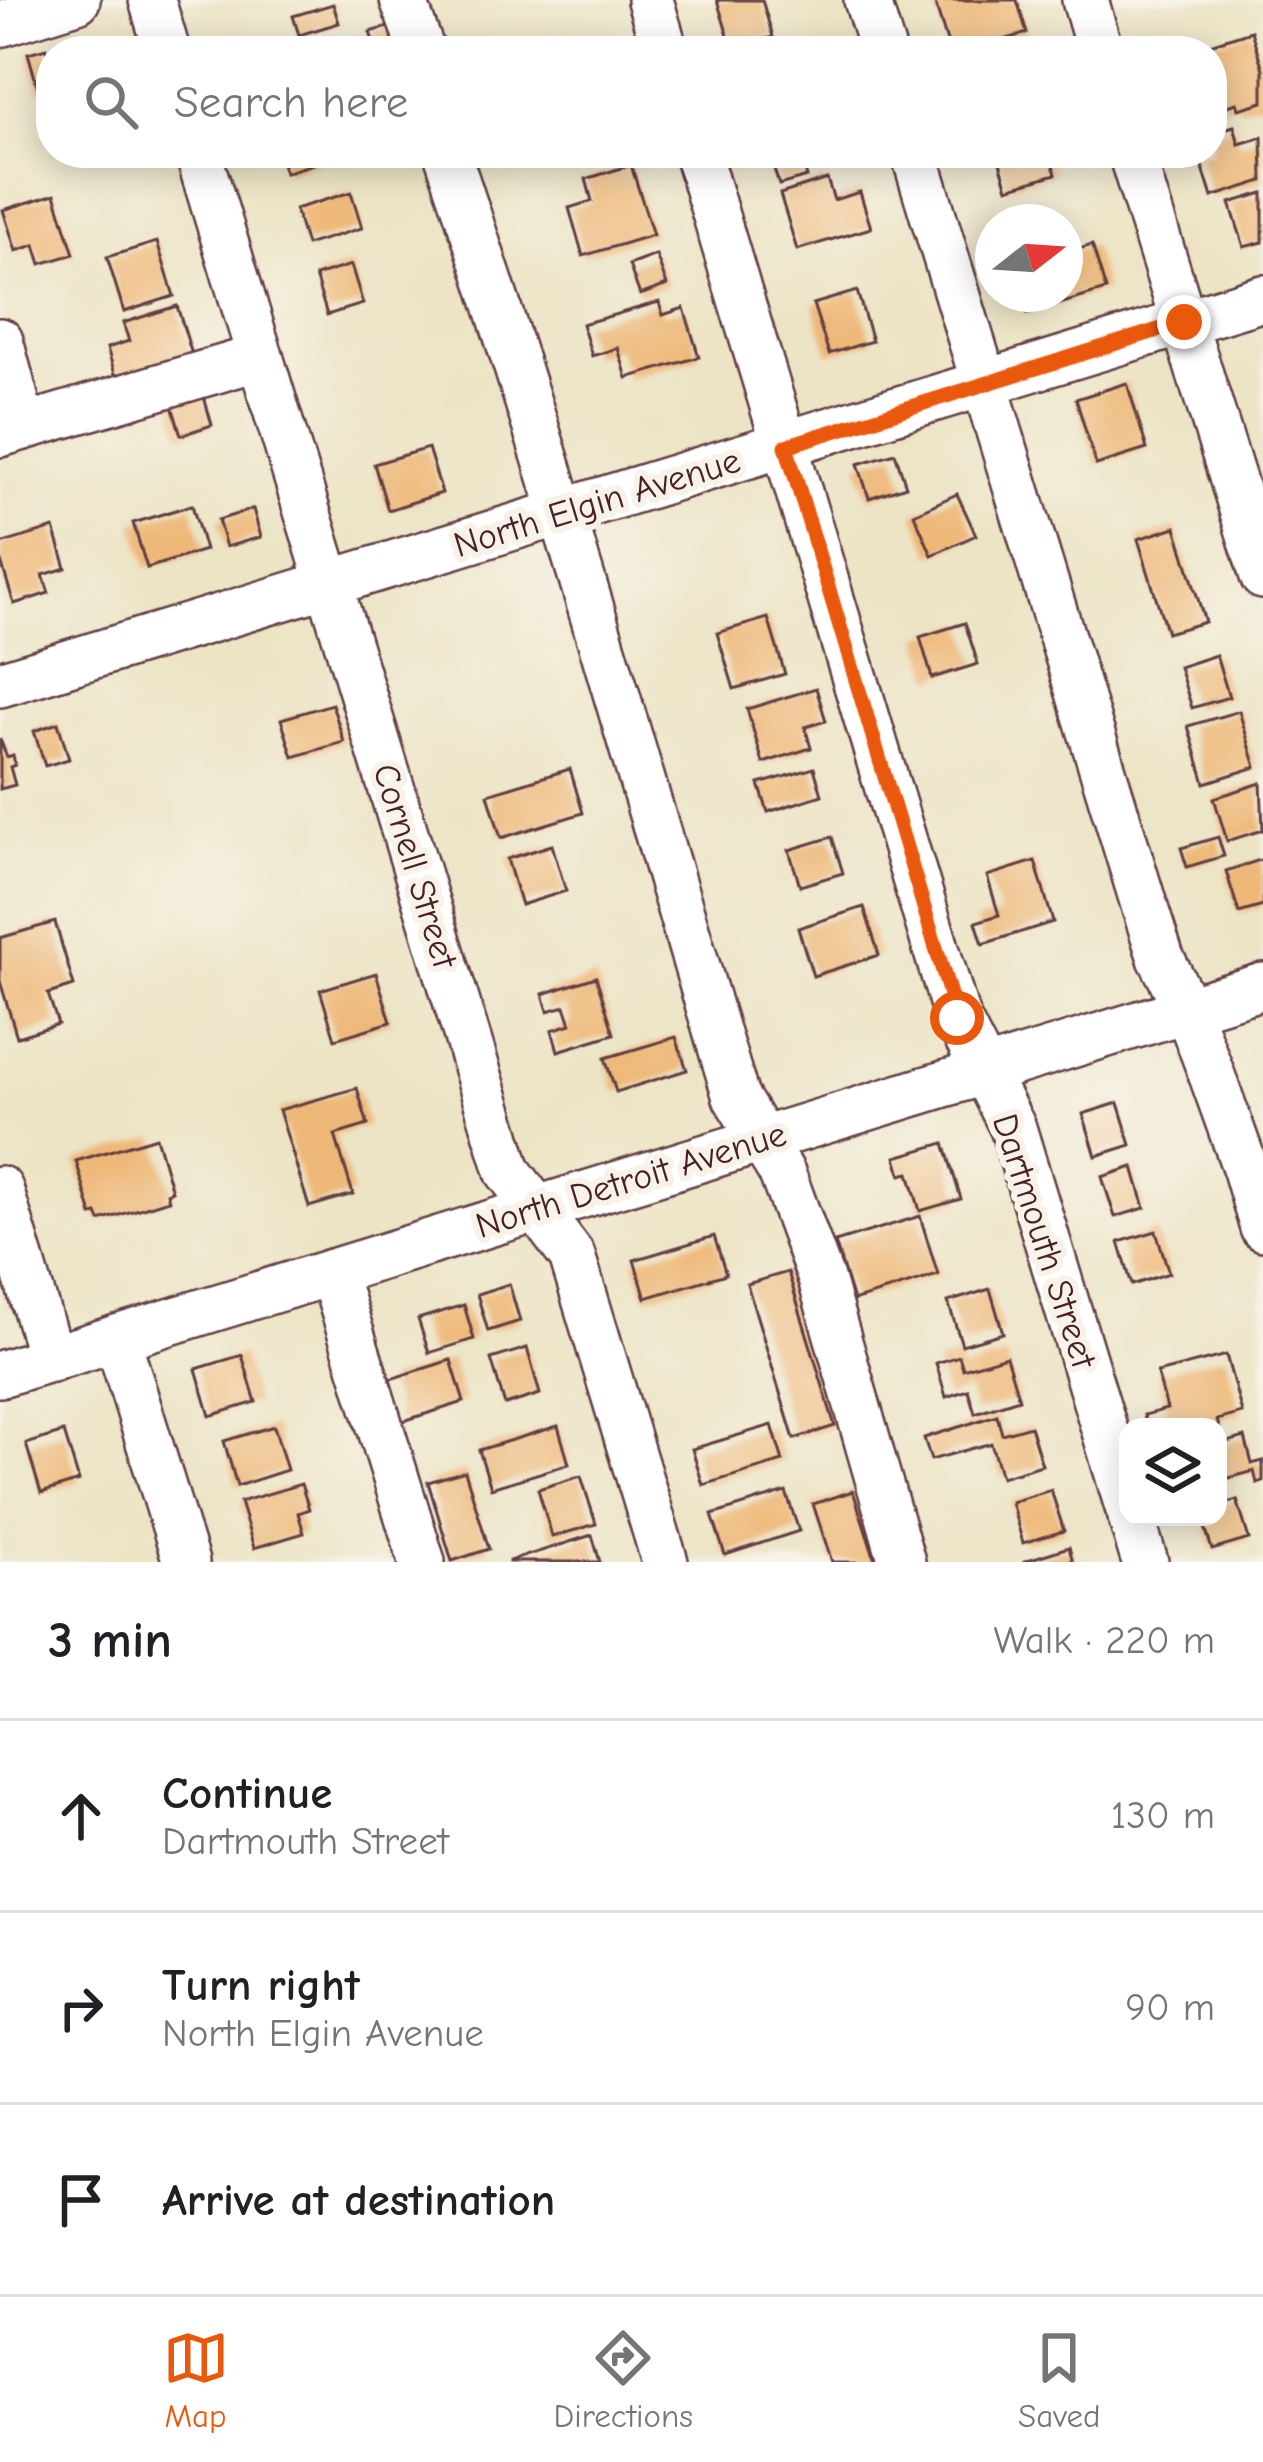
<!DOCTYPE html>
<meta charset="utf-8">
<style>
body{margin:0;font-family:"Comic Neue",sans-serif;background:#f6f6f6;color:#202124}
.controls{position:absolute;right:36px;bottom:36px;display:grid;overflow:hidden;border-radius:24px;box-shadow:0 6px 30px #0003}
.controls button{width:108px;height:108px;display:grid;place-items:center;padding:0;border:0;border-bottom:3px solid #e0e0e0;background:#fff;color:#202124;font:60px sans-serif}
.compass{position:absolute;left:975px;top:204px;width:108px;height:108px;border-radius:50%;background:#fff;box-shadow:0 6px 30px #0003;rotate:73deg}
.stop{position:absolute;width:36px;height:36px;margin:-27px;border:9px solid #ea580c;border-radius:50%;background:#fff}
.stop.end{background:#ea580c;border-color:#fff;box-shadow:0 3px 12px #0008}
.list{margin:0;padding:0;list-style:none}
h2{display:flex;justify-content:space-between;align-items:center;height:156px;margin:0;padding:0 48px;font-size:51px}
h2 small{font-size:39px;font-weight:400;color:#757577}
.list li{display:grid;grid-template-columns:78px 1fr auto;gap:36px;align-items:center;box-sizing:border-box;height:192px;padding:0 48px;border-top:3px solid #e0e0e0}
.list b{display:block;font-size:45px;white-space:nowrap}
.list p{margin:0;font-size:39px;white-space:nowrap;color:#757577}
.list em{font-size:39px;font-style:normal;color:#757577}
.icon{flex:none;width:66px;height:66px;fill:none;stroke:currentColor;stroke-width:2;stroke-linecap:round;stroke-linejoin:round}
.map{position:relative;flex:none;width:1263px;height:1562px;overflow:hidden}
.search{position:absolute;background:#fff;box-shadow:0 6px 30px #0003;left:36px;right:36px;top:36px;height:132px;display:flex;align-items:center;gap:30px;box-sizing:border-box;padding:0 42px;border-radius:48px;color:#757577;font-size:45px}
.sheet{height:732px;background:#fff}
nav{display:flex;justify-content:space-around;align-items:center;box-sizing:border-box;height:168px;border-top:3px solid #e0e0e0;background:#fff;font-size:33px;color:#757577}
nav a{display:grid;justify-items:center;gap:6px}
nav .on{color:#ea580c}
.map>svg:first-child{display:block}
.building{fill:#eeb878}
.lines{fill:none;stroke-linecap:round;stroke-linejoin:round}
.minor-casing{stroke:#623d42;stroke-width:50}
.minor{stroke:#fff;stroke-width:45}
.route{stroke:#ea580c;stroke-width:15}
.labels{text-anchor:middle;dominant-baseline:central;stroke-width:12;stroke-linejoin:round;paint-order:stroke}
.street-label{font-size:36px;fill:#4a1f2b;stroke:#f7f3e8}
</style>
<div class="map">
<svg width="1263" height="1562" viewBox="0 0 1263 1562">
<rect width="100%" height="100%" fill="#f7f3e8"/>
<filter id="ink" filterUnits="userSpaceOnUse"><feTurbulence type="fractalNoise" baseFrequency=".00833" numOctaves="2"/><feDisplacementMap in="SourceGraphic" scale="24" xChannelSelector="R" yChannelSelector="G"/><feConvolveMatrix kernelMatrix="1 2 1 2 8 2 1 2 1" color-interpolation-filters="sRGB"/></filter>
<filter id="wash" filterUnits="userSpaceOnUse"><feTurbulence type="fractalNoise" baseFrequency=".004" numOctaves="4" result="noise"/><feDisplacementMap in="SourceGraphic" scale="48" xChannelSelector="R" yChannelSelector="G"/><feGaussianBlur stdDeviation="2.7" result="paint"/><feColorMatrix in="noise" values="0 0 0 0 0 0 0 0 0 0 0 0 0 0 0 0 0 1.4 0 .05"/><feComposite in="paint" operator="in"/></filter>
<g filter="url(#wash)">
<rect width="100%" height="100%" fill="#ece4c5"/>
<g id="blocks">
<g class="building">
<polygon points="717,0 762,0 773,37 732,49"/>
<polygon points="934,0 1017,0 1027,33 968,51 950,51"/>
<polygon points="333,4 339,23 299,35 293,16"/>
<polygon points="395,25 403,51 376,51 370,32"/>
<polygon points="1251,31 1263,69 1263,102 1239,109 1237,103 1212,111 1212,51 1191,50"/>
<polygon points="46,48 51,64 51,88 39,92 28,53"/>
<polygon points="1234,126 1239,144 1262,137 1263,181 1212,197 1198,153 1212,153 1212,133"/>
<polygon points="279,153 330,153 332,158 285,173"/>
<polygon points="769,153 800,153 807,177 779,185"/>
<polygon points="997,153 1049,153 1056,174 1008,188"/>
<polygon points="631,165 653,235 583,256 569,208 592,201 586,179"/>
<polygon points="827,179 834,200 860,192 871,228 797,250 780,194"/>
<polygon points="351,192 362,228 306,245 295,209"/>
<polygon points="1263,193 1263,242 1244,247 1230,203"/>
<polygon points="55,194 74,254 41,264 35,245 16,251 3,210"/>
<polygon points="157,242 174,296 124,312 107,257"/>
<polygon points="1092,245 1106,290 1027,314 1021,294 1065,294 1065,253"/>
<polygon points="656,255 667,285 640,295 629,265"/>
<polygon points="351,265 363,304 327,315 315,276"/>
<polygon points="857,291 872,341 829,354 813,304"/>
<polygon points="659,302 663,315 684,308 699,357 627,378 618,348 592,356 582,324"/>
<polygon points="177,306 194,361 118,384 107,348 129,341 123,323"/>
<polygon points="1127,383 1147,449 1096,465 1076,399"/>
<polygon points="201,386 212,425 181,435 169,396"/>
<polygon points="428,448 442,493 388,510 374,464"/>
<polygon points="895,453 906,486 869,498 858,464"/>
<polygon points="957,494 976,535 932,555 914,514"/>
<polygon points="192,505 205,550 147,568 133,523"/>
<polygon points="253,509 261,537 226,547 218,520"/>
<polygon points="1176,527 1205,622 1167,633 1138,539"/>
<polygon points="54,528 66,568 43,575 49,593 14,604 0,558 0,544"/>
<polygon points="768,618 785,674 734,689 717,633"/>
<polygon points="965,623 978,664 932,678 920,637"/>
<polygon points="1216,655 1229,697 1192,708 1179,667"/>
<polygon points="816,688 826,721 805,727 811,748 763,763 747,709"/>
<polygon points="332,704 344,742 293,757 281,719"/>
<polygon points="1239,711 1256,767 1205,783 1188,726"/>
<polygon points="58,723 69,759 45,766 34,731"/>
<polygon points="0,739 7,757 13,755 15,765 10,767 15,785 0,789"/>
<polygon points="814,768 822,795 768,812 759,784"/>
<polygon points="570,769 583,813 501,838 488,794"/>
<polygon points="1261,783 1263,830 1227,841 1214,798"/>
<polygon points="832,837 843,873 800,886 789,850"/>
<polygon points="1218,837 1224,856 1187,867 1181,848"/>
<polygon points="552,845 566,891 521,905 507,859"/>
<polygon points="1263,859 1263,906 1239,913 1226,871"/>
<polygon points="1035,861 1053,922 983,944 976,922 999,915 987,876"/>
<polygon points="864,907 879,955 813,976 798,928"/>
<polygon points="55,922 74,986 48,994 58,1024 17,1037 0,981 0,938"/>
<polygon points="376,973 391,1022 335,1039 320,990"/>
<polygon points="596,977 614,1034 558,1051 552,1030 571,1024 565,1006 548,1011 543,994"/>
<polygon points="676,1037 687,1070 616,1092 605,1058"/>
<polygon points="357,1088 368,1125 335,1135 353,1194 309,1207 279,1110"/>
<polygon points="1118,1103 1131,1145 1096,1156 1083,1114"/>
<polygon points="156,1137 172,1191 167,1193 169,1200 100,1221 97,1214 92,1215 76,1161"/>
<polygon points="944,1143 961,1199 920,1211 909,1173 901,1175 896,1157"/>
<polygon points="1133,1167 1145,1208 1115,1217 1102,1177"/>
<polygon points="920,1216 938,1275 853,1301 835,1242"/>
<polygon points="1156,1231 1169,1273 1132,1285 1119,1242"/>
<polygon points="714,1236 726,1274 646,1298 634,1260"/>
<polygon points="788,1272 835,1426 794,1439 747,1284"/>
<polygon points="509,1284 520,1321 488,1331 477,1294"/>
<polygon points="990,1289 1003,1333 962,1345 948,1302"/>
<polygon points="464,1305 474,1339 429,1353 418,1319"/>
<polygon points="527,1348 540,1394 505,1405 491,1359"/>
<polygon points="242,1355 256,1402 210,1416 196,1369"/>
<polygon points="1226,1355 1242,1413 1217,1420 1219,1427 1147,1427 1144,1415 1167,1409 1157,1373"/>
<polygon points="959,1356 963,1369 1006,1356 1019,1399 975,1413 968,1390 946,1397 936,1363"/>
<polygon points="451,1360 464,1402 400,1422 387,1380"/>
<polygon points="997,1415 1002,1434 1030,1426 1042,1465 1001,1477 991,1443 931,1460 924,1438"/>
<polygon points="772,1425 783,1461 703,1485 692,1449"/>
<polygon points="274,1426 287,1470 237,1486 224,1441"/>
<polygon points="558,1426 569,1464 491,1488 479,1450"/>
<polygon points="1219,1427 1224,1443 1245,1437 1252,1464 1263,1461 1263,1481 1257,1483 1254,1471 1218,1481"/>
<polygon points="64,1432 79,1481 41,1493 26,1444"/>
<polygon points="465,1471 489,1549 452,1561 428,1482"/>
<polygon points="581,1476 596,1524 552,1537 538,1489"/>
<polygon points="301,1484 309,1509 298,1513 304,1533 254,1548 240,1502"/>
<polygon points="1051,1490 1064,1531 1023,1543 1011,1502"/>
<polygon points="853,1491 876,1562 832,1562 813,1504"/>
<polygon points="786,1492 799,1531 725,1555 712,1515"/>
<polygon points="1237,1500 1249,1539 1212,1550 1202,1517 1218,1517 1218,1506"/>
<polygon points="592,1535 600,1562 509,1562 509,1561"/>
<polygon points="1069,1547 1073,1562 1024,1562 1024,1561"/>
</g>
</g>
</g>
<g filter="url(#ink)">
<use href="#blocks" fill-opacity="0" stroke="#623d42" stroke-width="3"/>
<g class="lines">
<defs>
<g id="minor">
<polyline points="152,0 167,51"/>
<polyline points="403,0 422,51"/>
<polyline points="650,0 665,51"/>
<polyline points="867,0 883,51"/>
<polyline points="1085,0 1100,51"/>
<polyline points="0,24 77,0"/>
<polyline points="198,153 508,1171 572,1256 665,1562"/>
<path d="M447 153C553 465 641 782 736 1097L782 1173 821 1279 902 1562"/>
<polyline points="697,153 957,1018 1013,1128 1128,1507"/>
<polyline points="914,153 1144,905 1161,958 1187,1009 1210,1070 1246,1170 1263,1228"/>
<polyline points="1131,153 1263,576"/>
<polyline points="0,341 23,427"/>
<polyline points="0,434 260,357"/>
<polyline points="0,684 1263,298"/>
<polyline points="0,1189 51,1359"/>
<polyline points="332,1272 422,1562"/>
<polyline points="117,1338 186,1562"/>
<polyline points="0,1374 1263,986"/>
<polyline points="1131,1517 1145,1562"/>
</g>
</defs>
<use href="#minor" class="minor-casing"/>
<use href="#minor" class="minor"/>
</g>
</g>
<g class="lines" filter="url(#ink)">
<polyline class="route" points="957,1018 786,446 1184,322"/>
</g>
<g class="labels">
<g class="street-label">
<text transform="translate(597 503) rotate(-17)">North Elgin Avenue</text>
<text transform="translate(415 866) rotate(73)">Cornell Street</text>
<text transform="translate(631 1180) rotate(-17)">North Detroit Avenue</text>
<text transform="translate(1044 1241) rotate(72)">Dartmouth Street</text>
</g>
</g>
</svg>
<div class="controls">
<button><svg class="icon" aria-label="layers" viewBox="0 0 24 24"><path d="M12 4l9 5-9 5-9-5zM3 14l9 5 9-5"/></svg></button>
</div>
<svg class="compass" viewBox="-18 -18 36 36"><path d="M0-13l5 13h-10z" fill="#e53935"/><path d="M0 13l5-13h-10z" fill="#757577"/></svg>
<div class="stop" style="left:957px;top:1018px"></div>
<div class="stop end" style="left:1184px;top:322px"></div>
<div class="search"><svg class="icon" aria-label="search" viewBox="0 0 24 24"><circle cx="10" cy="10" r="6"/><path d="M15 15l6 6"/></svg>Search here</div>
</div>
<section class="sheet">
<h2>3 min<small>Walk · 220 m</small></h2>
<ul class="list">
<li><svg class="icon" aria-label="ahead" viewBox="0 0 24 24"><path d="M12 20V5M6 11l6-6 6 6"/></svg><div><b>Continue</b><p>Dartmouth Street</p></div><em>130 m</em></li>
<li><svg class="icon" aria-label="right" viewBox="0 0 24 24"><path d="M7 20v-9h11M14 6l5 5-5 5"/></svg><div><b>Turn right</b><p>North Elgin Avenue</p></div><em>90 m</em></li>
<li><svg class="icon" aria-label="arrive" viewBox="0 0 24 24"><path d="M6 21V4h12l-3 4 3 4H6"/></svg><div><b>Arrive at destination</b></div></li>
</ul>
</section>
<nav>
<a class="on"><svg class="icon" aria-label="map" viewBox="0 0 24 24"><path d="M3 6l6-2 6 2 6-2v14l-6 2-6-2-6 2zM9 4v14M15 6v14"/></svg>Map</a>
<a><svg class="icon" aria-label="directions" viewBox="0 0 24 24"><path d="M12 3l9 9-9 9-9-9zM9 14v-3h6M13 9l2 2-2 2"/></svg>Directions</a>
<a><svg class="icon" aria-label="saved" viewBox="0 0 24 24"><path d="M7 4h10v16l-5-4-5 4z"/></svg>Saved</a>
</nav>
